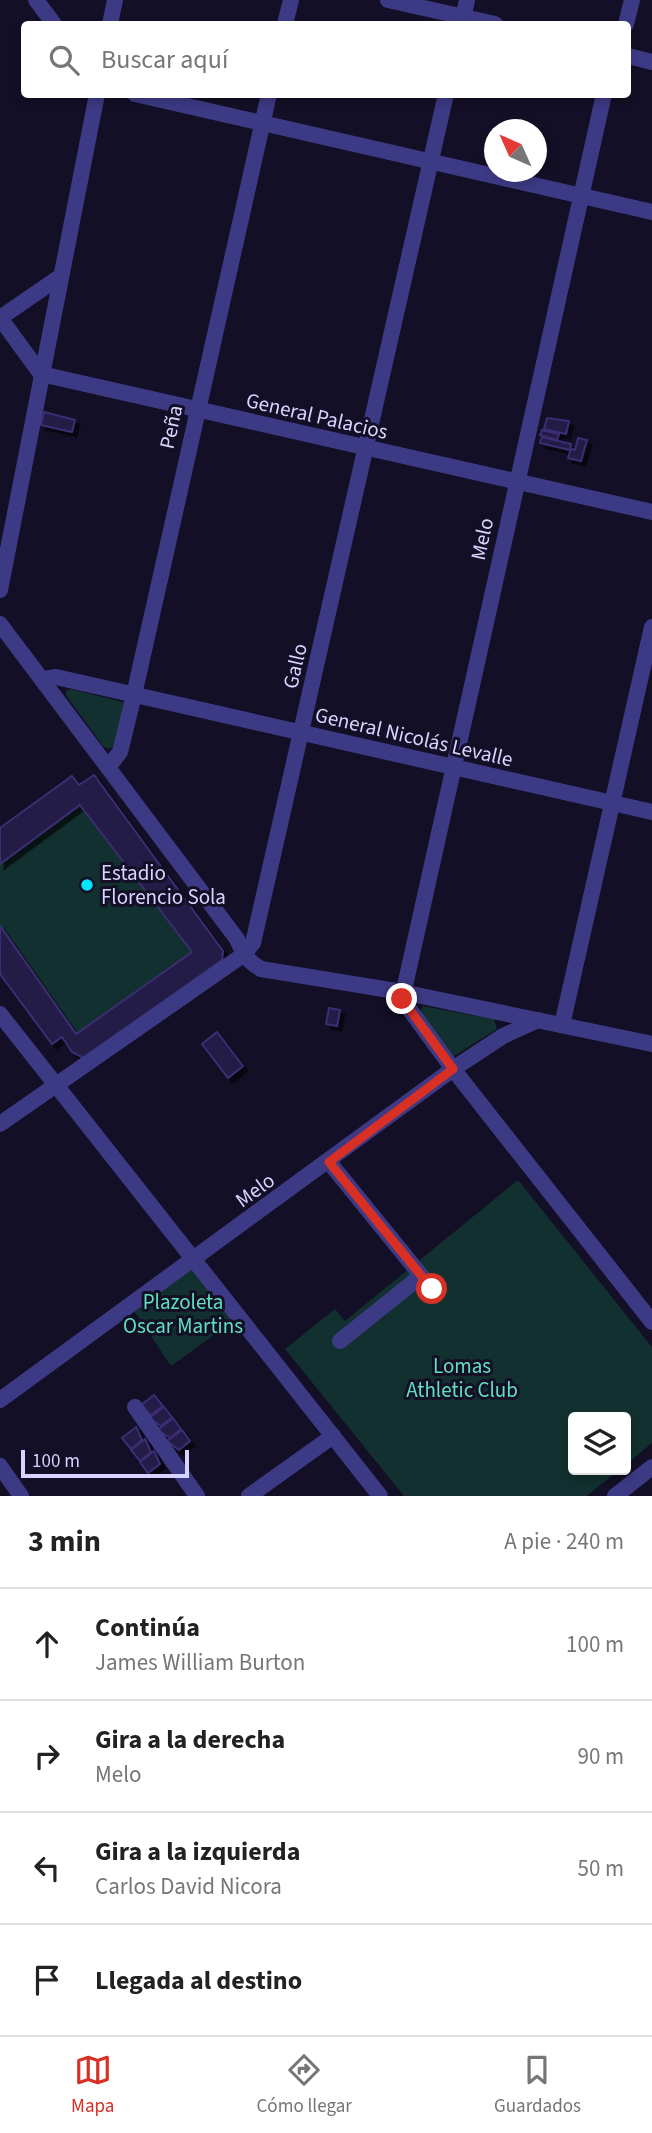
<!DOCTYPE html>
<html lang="es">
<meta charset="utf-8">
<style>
body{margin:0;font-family:"Source Sans 3",sans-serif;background:#f6f6f6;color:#222}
.controls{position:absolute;right:21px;bottom:21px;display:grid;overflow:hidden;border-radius:7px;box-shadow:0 4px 10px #0003}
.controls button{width:63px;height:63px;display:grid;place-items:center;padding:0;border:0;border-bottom:2px solid #e0e0e0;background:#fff;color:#222;font:35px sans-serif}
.compass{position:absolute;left:484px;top:119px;width:63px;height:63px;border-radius:50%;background:#fff;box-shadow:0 4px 10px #0003;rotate:315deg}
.scale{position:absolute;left:21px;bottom:18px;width:168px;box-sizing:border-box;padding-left:7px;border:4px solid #d9d4ff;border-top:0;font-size:19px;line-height:24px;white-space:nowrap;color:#d9d4ff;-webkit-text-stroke:5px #130f26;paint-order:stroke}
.stop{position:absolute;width:21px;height:21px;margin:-16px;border:5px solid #d93025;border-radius:50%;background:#fff}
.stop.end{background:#d93025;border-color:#fff;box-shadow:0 2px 7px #0008}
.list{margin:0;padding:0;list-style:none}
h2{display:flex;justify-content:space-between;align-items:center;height:91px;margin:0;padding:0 28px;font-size:30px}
h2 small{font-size:23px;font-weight:400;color:#767676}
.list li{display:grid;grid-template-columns:46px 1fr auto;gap:21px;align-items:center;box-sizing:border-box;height:112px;padding:0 28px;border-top:2px solid #e0e0e0}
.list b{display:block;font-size:26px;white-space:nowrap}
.list p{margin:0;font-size:23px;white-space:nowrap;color:#767676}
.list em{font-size:23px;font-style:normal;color:#767676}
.icon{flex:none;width:38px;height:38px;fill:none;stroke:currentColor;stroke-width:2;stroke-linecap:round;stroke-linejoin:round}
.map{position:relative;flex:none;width:652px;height:1496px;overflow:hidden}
.search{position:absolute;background:#fff;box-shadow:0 4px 10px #0003;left:21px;right:21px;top:21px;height:77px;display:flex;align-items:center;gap:18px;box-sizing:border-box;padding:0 24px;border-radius:7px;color:#767676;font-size:26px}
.sheet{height:539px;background:#fff}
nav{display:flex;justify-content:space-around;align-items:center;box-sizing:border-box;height:98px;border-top:2px solid #e0e0e0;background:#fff;font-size:19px;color:#767676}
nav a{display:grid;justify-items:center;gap:4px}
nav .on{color:#d93025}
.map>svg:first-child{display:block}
.green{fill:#12302f}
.building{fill:#241b47;stroke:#3b2d73;stroke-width:2;filter:url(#shadow)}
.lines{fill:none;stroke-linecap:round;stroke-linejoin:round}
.minor{stroke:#3d3a85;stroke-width:16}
.route{stroke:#d93025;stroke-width:9}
.poi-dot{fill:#00e5ff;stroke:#130f26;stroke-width:2.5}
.labels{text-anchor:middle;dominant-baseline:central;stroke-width:6;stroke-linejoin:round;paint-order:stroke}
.street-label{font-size:21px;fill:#d9d4ff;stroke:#130f26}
.poi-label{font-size:21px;fill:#d9d4ff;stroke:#130f26;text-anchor:start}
.park-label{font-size:21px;fill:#5fe0c0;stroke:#130f26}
</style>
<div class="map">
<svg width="652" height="1496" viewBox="0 0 652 1496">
<defs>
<filter id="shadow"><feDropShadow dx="4.5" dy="4.5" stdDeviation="0" flood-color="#0009"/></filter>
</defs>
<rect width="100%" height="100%" fill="#130f26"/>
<g class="green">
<polygon points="71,689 123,702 126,707 115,745 109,749 103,746 66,695 66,691"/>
<polygon points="94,775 223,951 222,960 84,1058 72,1052 62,1038 52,1044 0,974 0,828 72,776 79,785"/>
<polygon points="422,1006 494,1019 497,1029 454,1056 450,1055 420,1014"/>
<polygon points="518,1180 652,1347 652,1443 626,1465 626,1417 573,1417 573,1470 619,1470 587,1496 404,1496 285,1349 335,1309 345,1321"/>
<polygon points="192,1265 235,1320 171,1366 132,1308"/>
</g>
<g class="building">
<polygon points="44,412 75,420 72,432 41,425"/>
<polygon points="547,418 569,421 566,434 544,429"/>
<polygon points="542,430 559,434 557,440 540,435"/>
<polygon points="542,437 571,444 570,450 540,443"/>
<polygon points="578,438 587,440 581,461 568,458 571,449 575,450"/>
<polygon points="94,775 223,951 222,960 84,1058 72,1052 62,1037 52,1044 0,974 0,926 76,1034 192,952 80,805 0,864 0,828 72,776 79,785"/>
<polygon points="329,1008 340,1010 337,1026 326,1024"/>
<polygon points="217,1032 243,1066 228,1078 202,1044"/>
<polygon points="154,1395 163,1406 151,1415 140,1406"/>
<polygon points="164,1407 172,1417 161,1426 149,1418"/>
<polygon points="173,1418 181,1429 170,1438 158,1430"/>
<polygon points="136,1427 142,1440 131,1449 122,1438"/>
<polygon points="182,1430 190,1441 179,1450 167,1441"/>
<polygon points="145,1439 151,1452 140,1461 131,1450"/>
<polygon points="154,1451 160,1464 148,1473 140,1462"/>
</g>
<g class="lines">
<g class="minor">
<polyline points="36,0 54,24"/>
<polyline points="388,0 495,24"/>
<polyline points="110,24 115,0"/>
<polyline points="285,24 291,0"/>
<polyline points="462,24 467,0"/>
<polyline points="626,24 632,0"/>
<polyline points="628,56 652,62"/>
<polyline points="135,94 652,212"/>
<polyline points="604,94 402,999 453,1069 652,1322"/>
<polyline points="0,318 41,374 652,512"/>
<polyline points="0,318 61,276"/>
<polyline points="0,590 97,94"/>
<path d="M0 624 237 939C243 953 247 961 261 969L402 992 652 1044"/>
<polyline points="44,679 56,677 652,812"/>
<polyline points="109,766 120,752 134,695 269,94"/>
<polyline points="0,1014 380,1496"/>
<polyline points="562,1025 652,627"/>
<polyline points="0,1124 243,955 253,943 446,94"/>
<polyline points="329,1162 432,1289"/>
<polyline points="340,1341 421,1276"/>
<polyline points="0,1400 453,1069 503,1036 538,1020"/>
<polyline points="135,1407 197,1496"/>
<polyline points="0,1466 21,1496"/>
<polyline points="249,1496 333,1436"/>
<polyline points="615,1496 652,1467"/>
</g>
</g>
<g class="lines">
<polyline class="route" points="402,999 453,1069 329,1162 432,1289"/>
</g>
<circle class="poi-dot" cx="87" cy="885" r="7"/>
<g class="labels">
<g class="street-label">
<text transform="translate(317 416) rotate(13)">General Palacios</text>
<text transform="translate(171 427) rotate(-78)">Peña</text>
<text transform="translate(482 539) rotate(-78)">Melo</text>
<text transform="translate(295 666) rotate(-77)">Gallo</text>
<text transform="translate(414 737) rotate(13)">General Nicolás Levalle</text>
<text transform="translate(255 1190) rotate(-36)">Melo</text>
</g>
<g class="poi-label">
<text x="101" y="873">Estadio<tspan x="101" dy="24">Florencio Sola</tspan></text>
</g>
<g class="park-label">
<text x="183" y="1302">Plazoleta<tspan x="183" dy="24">Oscar Martins</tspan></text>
<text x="462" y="1366">Lomas<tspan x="462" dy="24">Athletic Club</tspan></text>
</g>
</g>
</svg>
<div class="controls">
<button><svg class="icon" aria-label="layers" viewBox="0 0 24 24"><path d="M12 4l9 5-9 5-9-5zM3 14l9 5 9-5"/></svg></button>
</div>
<svg class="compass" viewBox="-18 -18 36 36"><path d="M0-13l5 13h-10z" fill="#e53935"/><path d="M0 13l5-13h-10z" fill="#767676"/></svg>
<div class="scale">100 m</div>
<div class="stop" style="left:432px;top:1289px"></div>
<div class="stop end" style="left:402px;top:999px"></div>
<div class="search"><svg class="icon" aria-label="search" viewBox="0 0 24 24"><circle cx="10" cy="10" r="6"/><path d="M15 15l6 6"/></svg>Buscar aquí</div>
</div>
<section class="sheet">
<h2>3 min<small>A pie · 240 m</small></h2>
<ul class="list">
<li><svg class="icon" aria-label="ahead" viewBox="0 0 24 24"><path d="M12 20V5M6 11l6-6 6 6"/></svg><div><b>Continúa</b><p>James William Burton</p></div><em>100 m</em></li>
<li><svg class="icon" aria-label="right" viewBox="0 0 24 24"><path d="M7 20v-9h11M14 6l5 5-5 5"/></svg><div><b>Gira a la derecha</b><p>Melo</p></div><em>90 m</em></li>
<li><svg class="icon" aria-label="left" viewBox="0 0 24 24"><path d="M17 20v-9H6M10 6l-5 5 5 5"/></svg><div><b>Gira a la izquierda</b><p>Carlos David Nicora</p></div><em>50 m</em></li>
<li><svg class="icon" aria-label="arrive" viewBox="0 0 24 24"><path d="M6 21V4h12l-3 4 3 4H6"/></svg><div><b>Llegada al destino</b></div></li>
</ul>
</section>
<nav>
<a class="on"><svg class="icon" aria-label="map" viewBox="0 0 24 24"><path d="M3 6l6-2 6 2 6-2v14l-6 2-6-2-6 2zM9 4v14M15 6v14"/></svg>Mapa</a>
<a><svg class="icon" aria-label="directions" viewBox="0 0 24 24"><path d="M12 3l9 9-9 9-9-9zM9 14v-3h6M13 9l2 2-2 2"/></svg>Cómo llegar</a>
<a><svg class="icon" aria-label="saved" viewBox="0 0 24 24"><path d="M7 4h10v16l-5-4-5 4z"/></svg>Guardados</a>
</nav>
